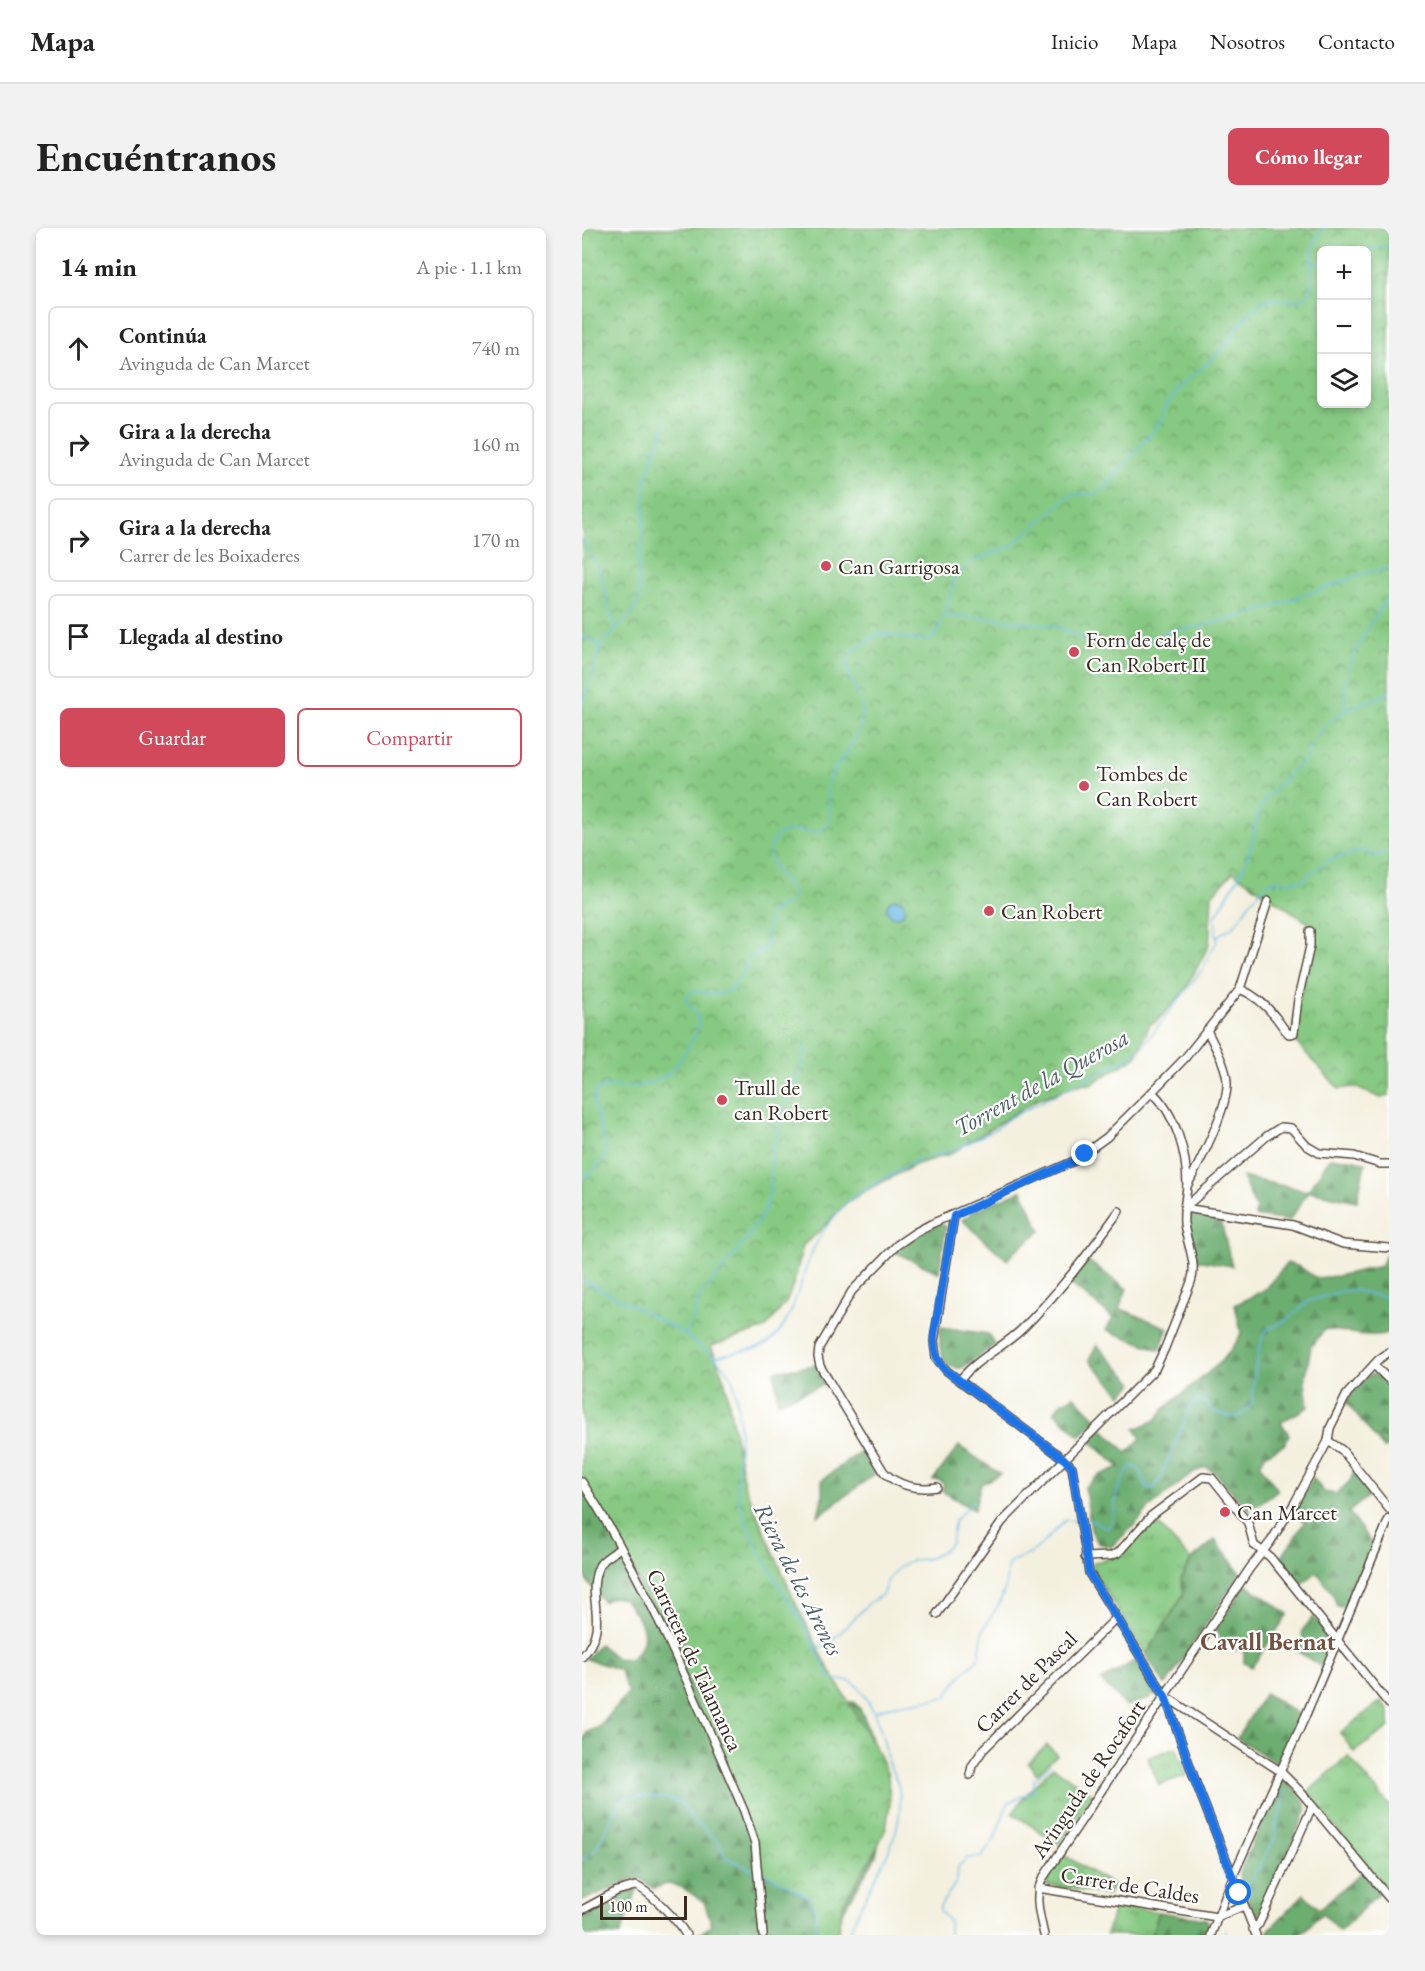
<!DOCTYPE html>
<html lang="es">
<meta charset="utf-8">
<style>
body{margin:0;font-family:"EB Garamond",serif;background:#f2f2f2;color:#222}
.controls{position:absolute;right:18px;top:18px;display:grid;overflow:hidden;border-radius:9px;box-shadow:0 3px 9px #0003}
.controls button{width:54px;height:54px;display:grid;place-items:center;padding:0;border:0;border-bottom:2px solid #e0e0e0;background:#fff;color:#222;font:30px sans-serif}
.scale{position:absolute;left:18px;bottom:15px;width:87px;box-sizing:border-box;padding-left:6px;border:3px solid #3b2a1e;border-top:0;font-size:16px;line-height:21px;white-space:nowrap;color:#3b2a1e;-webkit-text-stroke:4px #fff;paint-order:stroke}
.stop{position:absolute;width:18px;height:18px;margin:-14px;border:4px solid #1a73e8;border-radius:50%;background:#fff}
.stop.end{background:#1a73e8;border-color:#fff;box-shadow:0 2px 6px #0008}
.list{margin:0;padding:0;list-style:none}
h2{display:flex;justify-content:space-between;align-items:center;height:78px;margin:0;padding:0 24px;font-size:26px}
h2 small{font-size:20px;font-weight:400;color:#767676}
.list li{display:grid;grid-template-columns:39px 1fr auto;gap:18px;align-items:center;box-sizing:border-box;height:84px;margin:0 12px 12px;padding:0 12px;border:2px solid #e0e0e0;border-radius:9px}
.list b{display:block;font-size:22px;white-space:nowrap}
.list p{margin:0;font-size:20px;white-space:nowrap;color:#767676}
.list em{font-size:20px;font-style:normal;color:#767676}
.actions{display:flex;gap:12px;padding:18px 24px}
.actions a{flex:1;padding:14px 0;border:2px solid #d1495b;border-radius:9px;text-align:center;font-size:21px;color:#d1495b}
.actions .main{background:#d1495b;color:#fff}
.icon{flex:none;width:33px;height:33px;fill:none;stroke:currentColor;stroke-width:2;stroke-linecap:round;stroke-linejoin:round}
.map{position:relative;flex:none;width:807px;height:1707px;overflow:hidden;border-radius:9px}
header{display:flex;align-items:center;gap:36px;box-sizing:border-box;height:84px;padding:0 30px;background:#fff;border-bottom:2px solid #e0e0e0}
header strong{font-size:28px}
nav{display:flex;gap:33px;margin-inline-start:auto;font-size:21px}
.intro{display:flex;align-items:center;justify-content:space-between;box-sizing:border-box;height:144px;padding:0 36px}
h1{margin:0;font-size:42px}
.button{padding:15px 27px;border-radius:9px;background:#d1495b;color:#fff;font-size:21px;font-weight:700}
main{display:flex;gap:36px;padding:0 36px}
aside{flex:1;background:#fff;border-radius:9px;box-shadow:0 3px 9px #0003}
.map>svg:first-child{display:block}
.grass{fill:url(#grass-tufts);stroke:#607a50;stroke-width:1.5}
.forest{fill:url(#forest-firs);stroke:#546c47;stroke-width:1.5}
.park{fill:url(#park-crowns);stroke:#607a50;stroke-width:1.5;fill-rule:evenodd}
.garden{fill:#86c982;stroke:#607a50;stroke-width:1.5}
.water{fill:#6bbce6;stroke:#537382;stroke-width:1.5}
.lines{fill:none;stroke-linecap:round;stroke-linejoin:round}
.stream{stroke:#6bbce6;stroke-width:1.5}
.minor-casing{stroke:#57483b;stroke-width:10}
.minor{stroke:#fff;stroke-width:7}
.route{stroke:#1a73e8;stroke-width:8}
.poi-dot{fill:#d1495b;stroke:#fff;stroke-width:2}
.labels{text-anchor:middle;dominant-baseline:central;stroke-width:4.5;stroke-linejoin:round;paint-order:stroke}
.poi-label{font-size:22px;fill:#3b2a1e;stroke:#fff;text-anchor:start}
.street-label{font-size:22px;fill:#3b2a1e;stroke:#fff}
.water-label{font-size:24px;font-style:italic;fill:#4c5d64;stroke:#fff}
.neighbourhood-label{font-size:24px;font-weight:bold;fill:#77513e;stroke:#fff}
</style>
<header>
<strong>Mapa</strong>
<nav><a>Inicio</a><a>Mapa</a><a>Nosotros</a><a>Contacto</a></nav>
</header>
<div class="intro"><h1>Encuéntranos</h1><a class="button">Cómo llegar</a></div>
<main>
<aside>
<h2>14 min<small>A pie · 1.1 km</small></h2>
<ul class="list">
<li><svg class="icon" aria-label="ahead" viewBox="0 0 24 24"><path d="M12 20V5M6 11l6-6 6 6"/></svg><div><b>Continúa</b><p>Avinguda de Can Marcet</p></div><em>740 m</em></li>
<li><svg class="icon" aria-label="right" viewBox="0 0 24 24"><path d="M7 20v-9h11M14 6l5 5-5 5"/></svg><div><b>Gira a la derecha</b><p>Avinguda de Can Marcet</p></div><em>160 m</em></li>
<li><svg class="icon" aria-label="right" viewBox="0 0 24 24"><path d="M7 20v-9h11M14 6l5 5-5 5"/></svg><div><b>Gira a la derecha</b><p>Carrer de les Boixaderes</p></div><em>170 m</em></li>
<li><svg class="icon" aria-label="arrive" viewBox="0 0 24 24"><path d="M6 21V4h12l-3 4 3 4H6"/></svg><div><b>Llegada al destino</b></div></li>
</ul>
<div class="actions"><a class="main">Guardar</a><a>Compartir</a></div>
</aside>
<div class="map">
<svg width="807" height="1707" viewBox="0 0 807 1707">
<defs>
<pattern id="grass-tufts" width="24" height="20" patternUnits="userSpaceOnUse" patternTransform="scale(1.5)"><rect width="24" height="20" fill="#86c982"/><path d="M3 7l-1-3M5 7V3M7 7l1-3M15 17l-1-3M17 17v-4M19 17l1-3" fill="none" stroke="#6fa36a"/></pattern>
<pattern id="forest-firs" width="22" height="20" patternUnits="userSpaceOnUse" patternTransform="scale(1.5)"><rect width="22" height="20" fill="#6cad70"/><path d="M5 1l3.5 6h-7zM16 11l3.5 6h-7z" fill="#5a8d5b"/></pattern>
<pattern id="park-crowns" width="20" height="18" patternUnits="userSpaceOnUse" patternTransform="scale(1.5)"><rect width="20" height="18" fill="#86c982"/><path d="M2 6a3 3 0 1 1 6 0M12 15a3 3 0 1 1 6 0" fill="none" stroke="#6fa36a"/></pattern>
</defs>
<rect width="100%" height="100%" fill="#fff"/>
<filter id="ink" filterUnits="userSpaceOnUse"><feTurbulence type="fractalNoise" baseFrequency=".0167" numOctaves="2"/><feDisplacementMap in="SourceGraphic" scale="12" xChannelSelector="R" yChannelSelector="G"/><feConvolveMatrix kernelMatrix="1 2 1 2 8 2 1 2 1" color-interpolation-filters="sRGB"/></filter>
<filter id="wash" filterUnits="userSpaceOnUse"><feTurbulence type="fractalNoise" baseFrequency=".008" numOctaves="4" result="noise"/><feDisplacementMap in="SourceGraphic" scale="24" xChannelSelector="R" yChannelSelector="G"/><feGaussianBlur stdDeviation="1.35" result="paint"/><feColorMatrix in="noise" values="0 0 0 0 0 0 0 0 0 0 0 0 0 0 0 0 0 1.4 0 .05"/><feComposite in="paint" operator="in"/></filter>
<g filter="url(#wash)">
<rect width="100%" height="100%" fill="#f4f0df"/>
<g class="grass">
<polygon points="571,1291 609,1332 599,1351 602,1365 564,1427 513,1346 511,1337 513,1334 539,1328"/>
<polygon points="799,1473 807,1483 807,1499 772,1524 758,1505"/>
<polygon points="594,1519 605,1547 577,1557 566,1530"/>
<polygon points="766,1528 807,1577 807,1664 725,1565"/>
<polygon points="471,1539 511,1566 477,1616 430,1585 447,1563"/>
<polygon points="482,1627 532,1658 526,1667 465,1657 465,1653"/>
<polygon points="533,1677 577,1684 569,1707 524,1707"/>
</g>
<g class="forest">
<polygon points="748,930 769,931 783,935 775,973 727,963 707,993 673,988 674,981 660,949 726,963"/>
<polygon points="440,962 459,1003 434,1022 425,1032 380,992 394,982"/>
<polygon points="608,986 638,990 650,1038 615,1032 606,989"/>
<polygon points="360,995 364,999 357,1045 313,1024 339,1005"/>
<path d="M805 1025H807V1104C791 1112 762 1103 743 1101L729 1118 723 1153 726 1179 699 1194 707 1207 702 1217 684 1226 678 1237 696 1262 667 1283 635 1246 624 1239 612 1244 566 1281 552 1298 529 1319 516 1315 509 1302 503 1259 516 1248 537 1239 507 1212 520 1200 545 1225 559 1210 553 1201 574 1192 582 1181 640 1133 656 1112 659 1104 653 1077 682 1062 705 1035 718 1039 734 1050 755 1048 799 1038Z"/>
<polygon points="505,1032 545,1061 537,1080 586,1100 578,1122 524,1102 531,1090 487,1055"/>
<path d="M0 1074 150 1250 262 1474H272L278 1481 282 1489 297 1538 303 1585 294 1628 247 1707H116L130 1697 122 1674 101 1660 87 1655 72 1661 59 1651H50L0 1673V1515L5 1504 17 1499 46 1465 38 1442 4 1431 17 1416 34 1430 48 1431C74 1411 58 1390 42 1371L30 1369 21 1374 6 1354 0 1340Z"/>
<path d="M359 1099 406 1106 413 1117 380 1140C357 1142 356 1115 359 1099Z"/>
<polygon points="515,1117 552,1155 540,1167 507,1132"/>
<polygon points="234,1137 243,1156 196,1174 192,1143"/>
<polygon points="791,1146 797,1148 807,1158 807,1216 802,1221 764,1174 784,1149"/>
<polygon points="492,1168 515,1191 498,1208 472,1184 479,1175"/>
<polygon points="377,1218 418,1246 399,1256 392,1282 361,1264 361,1255 357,1252 351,1252"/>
<polygon points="283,1220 297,1243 236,1288 240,1269 240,1252"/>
<polygon points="772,1244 789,1266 767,1284 792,1319 765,1379 755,1379 751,1366 735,1344 717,1358 697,1333 723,1294 711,1286 731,1250 742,1264 754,1266 768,1253"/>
<polygon points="633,1312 658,1345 585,1455 582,1456 564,1427 602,1366 599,1351 609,1332"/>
<polygon points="664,1356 706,1386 670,1439 662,1435 662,1423 640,1418 634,1400"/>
<polygon points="731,1389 750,1412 739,1439 714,1422 721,1412 720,1403"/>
<polygon points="554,1432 575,1468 570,1467 567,1471 544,1478 519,1453"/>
<polygon points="683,1465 717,1487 695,1536 655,1510"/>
<path d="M699 1550C708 1556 723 1570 725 1581L680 1681 676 1688H674L660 1660 657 1646Z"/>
<polygon points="781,1643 798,1664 758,1703 740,1685 718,1707 688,1707 685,1704 722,1666 737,1681"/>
<polygon points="55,1662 38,1707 0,1707 0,1688 46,1663"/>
<polygon points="577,1684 624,1691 627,1695 623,1707 569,1707"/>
</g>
<path class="park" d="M0 0H807V868L799 870 772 859 757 861 709 809 721 751 731 720 728 696 651 644 630 667 627 717 602 764 575 793 568 796 554 829 509 856 494 857 454 872 368 926 335 936 281 964 265 974 237 1004 221 1017 214 1048 205 1073 184 1100 129 1118 143 1154 162 1256 214 1376 245 1437 295 1523 306 1547 308 1575 304 1600 293 1624 261 1675 255 1707H237L229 1672 194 1651 177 1645 175 1618 79 1390 0 1252ZM740 22H784V176H740Z"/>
<polygon class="garden" points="465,1517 475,1527 455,1546 446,1535"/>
<circle class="water" cx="314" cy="680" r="9"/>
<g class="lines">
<g class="stream">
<polyline points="782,22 807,18"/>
<polyline points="729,36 740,34"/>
<polyline points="1,312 17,342 33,401"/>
<polyline points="362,388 406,390 468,397 482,401 503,412 519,416 547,416 566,413 587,403 617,399 687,380 790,343 807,340"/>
<polyline points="0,407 17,417"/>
<polyline points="0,476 15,433 18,418 51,384 57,373 56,333 61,309 63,253 84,195"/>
<path d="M763 481C763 471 762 461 764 452 767 427 793 388 807 367"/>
<polyline points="634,709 653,697 670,672 686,655 694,652 707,654 720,652 746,633 779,622 794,627 807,625"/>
<path d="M0 951C10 942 24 935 24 920L12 876 14 862C24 856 35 859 46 859 78 857 93 844 107 817 111 810 115 803 118 796L115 787 103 771C109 756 128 769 141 765 157 761 160 741 170 729 174 724 181 723 185 717 186 708 184 696 188 688 193 676 210 680 212 665 202 652 181 633 190 616 193 608 200 604 208 603 227 601 232 609 248 596 251 581 242 569 246 555 247 547 253 541 257 535 270 517 281 502 280 480 280 466 261 444 266 431 271 421 289 410 299 405L335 412H347L352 410 364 384 373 348 392 333 428 319 488 267 517 265 523 260 579 193 584 177 602 154 628 134 648 112 660 93 679 74 687 71 719 72 726 66 729 57 730 22 736 6 743 0"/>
<path d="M0 1053 9 1056C45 1076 136 1115 151 1153 155 1165 156 1181 157 1194 160 1221 151 1248 158 1275 168 1317 205 1367 226 1404 234 1419 240 1435 248 1450 255 1453 264 1451 270 1454 286 1464 299 1500 303 1518 304 1524 304 1531 307 1536 310 1545 316 1551 317 1561 326 1614 281 1659 267 1707"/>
<polyline points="103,1106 114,1086 113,1080 116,1071 164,1012 182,983 188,964 190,922 203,880 215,857 224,818"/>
<path d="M133 1130C149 1122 170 1125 186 1115 214 1095 218 1045 234 1016 241 1002 258 980 271 969L332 934 351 927 367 924 385 916 415 900 427 890 550 828 560 819 620 742 635 713 633 689 660 643 669 620 677 580 684 570 724 529 736 506 746 494 763 482 807 465"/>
<polyline points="503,1292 514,1293 524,1301 529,1296 536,1261 547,1240 553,1238 559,1244 565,1260 571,1260 576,1255 610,1176 617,1173 623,1174 632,1184 651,1189 658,1188 670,1176 673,1142 682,1103 705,1092 727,1073 759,1063 772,1062 807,1070"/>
<path d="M234 1422 254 1409 286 1376 301 1366C303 1352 317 1335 331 1332 338 1331 344 1332 350 1329 358 1326 363 1321 369 1315L373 1292 392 1273"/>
<polyline points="293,1484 308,1478 364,1469 375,1452 397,1429 401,1402 418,1374 423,1360 426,1337 430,1333 448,1326 462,1314 483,1292 493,1293"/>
<polyline points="0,1632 14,1621 37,1575 43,1570 58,1568 83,1570 99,1575 110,1591 136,1613 143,1629 173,1643"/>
<polyline points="178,1644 185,1646 226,1669 232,1677 235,1707"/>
<polyline points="665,1659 693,1610 693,1598 701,1579 702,1563"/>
<polyline points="367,1707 367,1693 358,1683 358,1678 375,1653 376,1639 385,1630 399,1629 412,1612 426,1575 451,1563 452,1552 468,1537"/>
<polyline points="643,1707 644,1703"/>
</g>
</g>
</g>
<g filter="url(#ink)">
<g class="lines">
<defs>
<g id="minor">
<path d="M658 761C673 767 685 778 695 791 699 796 702 802 707 806L712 805 716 771 728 718V703"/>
<path d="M605 958C617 936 647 878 645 854 644 836 632 818 625 802"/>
<polyline points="602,980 685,908 699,899 709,900 725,918 737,925 772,928 798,936 807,936"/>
<polyline points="602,980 711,997 761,1016 807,1020"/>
<polyline points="372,988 352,1113 354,1130 365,1143 482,1231 490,1239 507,1345 583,1468 614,1555 674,1707"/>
<polyline points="792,1137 807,1152"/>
<path d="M378 1152C394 1131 420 1120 439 1102 476 1066 507 1025 537 983"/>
<polyline points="746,1213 760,1222 807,1281"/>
<path d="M0 1254C66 1357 113 1470 162 1583L173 1615 181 1707"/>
<path d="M355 1259C336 1262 315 1258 302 1244L238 1138 236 1129 237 1120 270 1063 315 1017 334 1004 349 996 492 933 525 909 570 864 603 830 658 761 686 673"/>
<polyline points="503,1329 528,1328 536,1325 569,1288 621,1249 630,1250 666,1295 672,1317 688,1329 807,1476"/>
<path d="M355 1386 420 1294 573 1141 583 1120 609 1054C616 1034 604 1015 602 995 601 982 604 970 605 958 605 926 594 886 570 864"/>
<path d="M0 1429C30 1396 2 1370 17 1338 22 1329 32 1327 38 1319"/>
<polyline points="583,1468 698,1543 718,1563 807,1670"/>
<polyline points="388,1547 390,1538 401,1522 533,1391"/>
<polyline points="456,1660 635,1689"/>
<path d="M0 1682 35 1663 53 1658C66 1661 97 1694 104 1707"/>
<polyline points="635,1689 662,1678"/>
<polyline points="671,1701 677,1696 730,1579"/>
<path d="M462 1707C458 1688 451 1668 461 1650L668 1340 689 1313 712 1276 746 1213 748 1200 765 1166 796 1132 807 1124"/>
<polyline points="629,1707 651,1648 723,1489 807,1291"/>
</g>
</defs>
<use href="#minor" class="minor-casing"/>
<use href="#minor" class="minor"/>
</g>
</g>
<g class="lines" filter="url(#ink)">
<path class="route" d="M503 926 492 933 372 988 352 1107C351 1122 354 1133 365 1143L482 1231 490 1239 507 1345 583 1468 614 1555 657 1665"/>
</g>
<g class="poi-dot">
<circle cx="244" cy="338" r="6"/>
<circle cx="492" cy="424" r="6"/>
<circle cx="502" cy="558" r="6"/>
<circle cx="407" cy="683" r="6"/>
<circle cx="140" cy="872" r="6"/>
<circle cx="643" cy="1284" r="6"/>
</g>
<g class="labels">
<g class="poi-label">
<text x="256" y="338">Can Garrigosa</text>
<text x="504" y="411">Forn de calç de<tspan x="504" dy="25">Can Robert II</tspan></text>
<text x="514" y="545">Tombes de<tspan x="514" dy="25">Can Robert</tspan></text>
<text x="419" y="683">Can Robert</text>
<text x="152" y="859">Trull de<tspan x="152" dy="25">can Robert</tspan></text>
<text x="655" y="1284">Can Marcet</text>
</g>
<g class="street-label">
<text transform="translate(113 1432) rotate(65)">Carretera de Talamanca</text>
<text transform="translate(444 1454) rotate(-45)">Carrer de Pascal</text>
<text transform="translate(506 1551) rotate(-56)">Avinguda de Rocafort</text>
<text transform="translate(548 1657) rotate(9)">Carrer de Caldes</text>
</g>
<g class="water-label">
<text transform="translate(459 854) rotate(-29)">Torrent de la Querosa</text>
<text transform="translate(217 1351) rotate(63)">Riera de les Arenes</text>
</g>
<g class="neighbourhood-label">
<text x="686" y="1413">Cavall Bernat</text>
</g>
</g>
</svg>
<div class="controls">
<button>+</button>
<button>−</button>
<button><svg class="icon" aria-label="layers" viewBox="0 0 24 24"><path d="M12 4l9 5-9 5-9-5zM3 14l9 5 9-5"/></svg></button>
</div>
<div class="scale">100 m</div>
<div class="stop" style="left:657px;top:1665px"></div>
<div class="stop end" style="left:503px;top:926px"></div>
</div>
</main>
